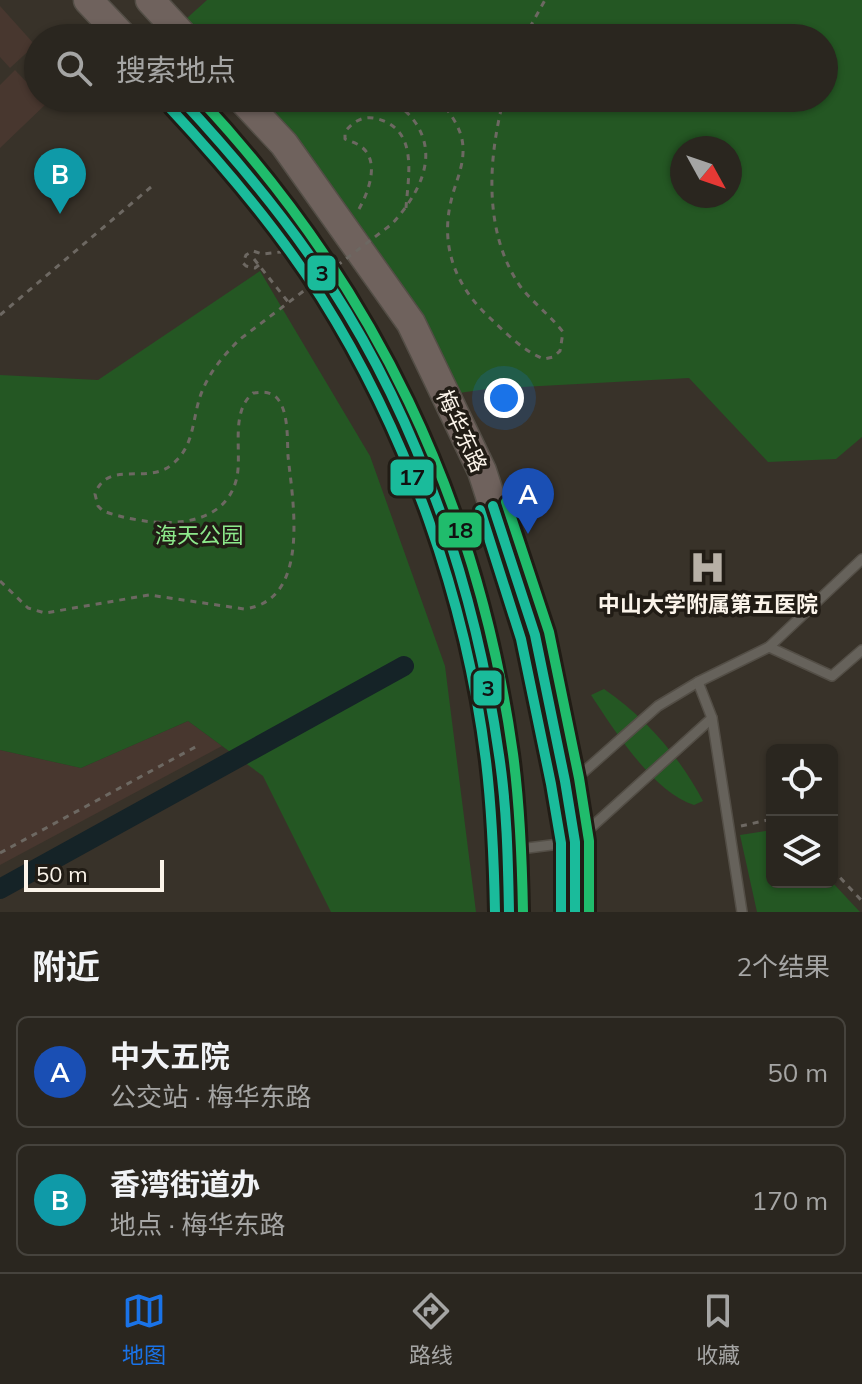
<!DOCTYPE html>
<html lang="zh">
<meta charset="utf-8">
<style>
body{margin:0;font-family:Mulish,"Noto Sans SC",sans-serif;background:#36322c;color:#f1f3f6}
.controls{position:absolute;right:24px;bottom:24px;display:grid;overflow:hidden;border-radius:12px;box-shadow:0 2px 6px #0004}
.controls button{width:72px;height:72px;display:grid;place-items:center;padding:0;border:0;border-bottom:2px solid #46433d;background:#2a261f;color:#f1f3f6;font:40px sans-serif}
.compass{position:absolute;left:670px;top:136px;width:72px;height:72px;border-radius:50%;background:#2a261f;box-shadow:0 2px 6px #0004;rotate:130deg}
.scale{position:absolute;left:24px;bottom:20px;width:140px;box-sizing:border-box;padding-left:8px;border:4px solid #fbf4ea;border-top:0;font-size:22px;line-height:28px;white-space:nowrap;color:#fbf4ea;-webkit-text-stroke:6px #211c15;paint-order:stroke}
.you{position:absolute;left:504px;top:398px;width:28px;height:28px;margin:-20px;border:6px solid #fff;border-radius:50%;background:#1a73e8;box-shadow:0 0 0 12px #1a73e833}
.badge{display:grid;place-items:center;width:52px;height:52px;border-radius:50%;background:#1a73e8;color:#fff;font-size:26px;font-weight:700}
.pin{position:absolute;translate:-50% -66px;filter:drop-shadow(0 2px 4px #0008)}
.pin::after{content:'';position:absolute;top:42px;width:28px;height:24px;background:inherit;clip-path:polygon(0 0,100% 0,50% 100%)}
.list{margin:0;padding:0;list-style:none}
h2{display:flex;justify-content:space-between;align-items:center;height:104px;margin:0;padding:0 32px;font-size:34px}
h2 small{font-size:26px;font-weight:400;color:#a5a5a4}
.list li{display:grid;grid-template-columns:52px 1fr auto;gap:24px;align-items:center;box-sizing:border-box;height:112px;margin:0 16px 16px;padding:0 16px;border:2px solid #46433d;border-radius:12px}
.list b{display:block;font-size:30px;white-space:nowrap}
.list p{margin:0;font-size:26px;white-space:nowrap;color:#a5a5a4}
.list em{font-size:26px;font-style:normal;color:#a5a5a4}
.icon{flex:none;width:44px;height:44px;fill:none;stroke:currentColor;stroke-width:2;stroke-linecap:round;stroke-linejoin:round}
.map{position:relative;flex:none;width:862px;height:912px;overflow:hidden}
.search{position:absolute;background:#2a261f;box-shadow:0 2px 6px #0004;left:24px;right:24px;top:24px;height:88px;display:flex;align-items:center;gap:20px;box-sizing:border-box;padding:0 28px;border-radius:44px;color:#a5a5a4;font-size:30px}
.sheet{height:360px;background:#2a261f}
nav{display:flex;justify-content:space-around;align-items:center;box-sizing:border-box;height:112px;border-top:2px solid #46433d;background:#2a261f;font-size:22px;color:#a5a5a4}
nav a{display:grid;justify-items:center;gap:4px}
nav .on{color:#1a73e8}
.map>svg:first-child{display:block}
.commercial{fill:#48372f}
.green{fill:#245723;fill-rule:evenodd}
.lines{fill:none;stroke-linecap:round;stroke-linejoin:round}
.canal{stroke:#152327;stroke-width:20}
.lane-casing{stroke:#534e46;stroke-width:12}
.primary-casing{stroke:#534e46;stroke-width:31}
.path{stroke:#6d6862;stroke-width:3;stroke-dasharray:6 6;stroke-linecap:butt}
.lane{stroke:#66625b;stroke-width:9}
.primary{stroke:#6f625d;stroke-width:28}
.path-bridge{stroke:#6d6862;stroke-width:3;stroke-dasharray:6 6;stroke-linecap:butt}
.bus-1-casing{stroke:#211c15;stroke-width:16}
.bus-2-casing{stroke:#211c15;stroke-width:16}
.bus-3-casing{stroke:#211c15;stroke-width:16}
.bus-1{stroke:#1abb9b;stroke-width:10}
.bus-2{stroke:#1abb9b;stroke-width:10}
.bus-3{stroke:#20bc6c;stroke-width:10}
.labels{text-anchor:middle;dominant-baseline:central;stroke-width:7;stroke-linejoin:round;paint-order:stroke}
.street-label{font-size:22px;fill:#fbf4ea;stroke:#211c15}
.park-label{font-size:22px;fill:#8de98b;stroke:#211c15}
.poi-label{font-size:22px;font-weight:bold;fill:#fbf4ea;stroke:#211c15}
.line-badge{stroke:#211c15;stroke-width:3}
.pale-badge-label{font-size:22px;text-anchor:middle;font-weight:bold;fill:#111}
</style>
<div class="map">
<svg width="862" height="912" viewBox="0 0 862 912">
<rect width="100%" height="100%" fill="#383229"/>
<g class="commercial">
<polygon points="0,6 35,45 10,68 0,57"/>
<polygon points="15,70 38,94 38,98 47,103 0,148 0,85"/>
<polygon points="188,721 222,746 0,865 0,750 81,768"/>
</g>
<g class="green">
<path d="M207 0H862V437L836 459 768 462 689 378 487 389 445 395 241 98H824V38H185L176 28ZM682 148H730V196H682Z"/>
<polygon points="260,271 370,456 445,666 476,912 331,912 263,776 188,721 81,768 0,750 0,375 98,380"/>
<path d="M604 689C645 717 680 757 703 801L694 805C653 792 614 730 591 695Z"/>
<polygon points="772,830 772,882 832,882 860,912 757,912 740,835"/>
</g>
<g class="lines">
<polyline class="canal" points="0,889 404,666"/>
<defs>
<g id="lane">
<polyline points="769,647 832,676 862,650"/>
<polyline points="570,784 658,706 698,682"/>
<polyline points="512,850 575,842 712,718"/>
<polyline points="742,912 712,718 698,682 769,647 862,559"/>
</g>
<g id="primary">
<polyline points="88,0 124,38"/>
<polyline points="150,0 185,38"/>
<path d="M180 98C243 164 304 239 350 318 453 496 511 706 509 912"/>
<polyline points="241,98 284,144 411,323 482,471 535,635 575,842 575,912"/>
</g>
</defs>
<use href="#lane" class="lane-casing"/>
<use href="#primary" class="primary-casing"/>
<g class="path">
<polyline points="524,38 545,0"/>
<path d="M438 98C450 113 462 128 463 147 464 167 455 183 451 201 440 247 456 287 490 318 506 333 523 351 544 359L553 357 560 351 563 332C550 315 533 303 520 286 483 232 488 158 504 98"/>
<path d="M359 209C369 191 382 157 357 144 353 142 349 141 345 139V132C353 121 364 115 378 119 419 130 408 177 406 208"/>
<polyline points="254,259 289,303"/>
<polyline points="259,265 255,268 246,266 243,263 246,255 253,251 262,254 281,252"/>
<polyline points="0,315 151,187"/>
<polyline points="741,826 772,819"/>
<polyline points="0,853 199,745"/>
<polyline points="832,869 862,901"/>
</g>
<use href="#lane" class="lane"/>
<use href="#primary" class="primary"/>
<path class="path-bridge" d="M0 581 28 608 45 613 149 595 244 609C311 601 293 503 288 456 287 439 289 410 276 397 269 391 261 392 253 393 230 412 242 451 237 477 224 536 145 526 103 511L98 506 95 494C107 460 146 484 170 466 197 446 191 416 203 389 211 370 225 354 239 340L392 224C417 196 440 158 415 122 409 113 400 107 393 98"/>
<defs>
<g id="bus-1">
<path d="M180 98C235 157 287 219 331 287 421 426 476 591 499 755 507 807 508 860 509 912"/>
<polyline points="493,506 535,635 565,781 575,842 575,912"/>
</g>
<g id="bus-2">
<path d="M170 108C225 167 277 228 321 297 408 435 466 599 486 761 492 811 494 861 495 912"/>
<polyline points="480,510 521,639 551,784 561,843 561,912"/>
</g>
<g id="bus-3">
<path d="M199 98C374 285 478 501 513 754 520 806 522 859 523 912"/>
<polyline points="506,502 549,632 579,778 589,841 589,912"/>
</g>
</defs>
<use href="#bus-1" class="bus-1-casing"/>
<use href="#bus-2" class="bus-2-casing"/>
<use href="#bus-3" class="bus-3-casing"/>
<use href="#bus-1" class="bus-1"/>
<use href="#bus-2" class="bus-2"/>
<use href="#bus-3" class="bus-3"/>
</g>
<defs>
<symbol id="hospital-bare" viewBox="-9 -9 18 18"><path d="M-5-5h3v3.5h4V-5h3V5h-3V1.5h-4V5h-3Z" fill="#b7b0a6" stroke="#211c15" stroke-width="2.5" paint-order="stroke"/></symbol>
</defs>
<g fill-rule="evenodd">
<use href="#hospital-bare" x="682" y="542" width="51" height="51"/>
</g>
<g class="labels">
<g class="street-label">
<text transform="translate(462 431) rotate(65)">梅华东路</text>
</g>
<g class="park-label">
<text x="199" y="535">海天公园</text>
</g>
<g class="poi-label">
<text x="708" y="604">中山大学附属第五医院</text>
</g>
</g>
<g class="line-badge">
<rect x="306" y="254" width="31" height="38" rx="8" fill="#1abb9b"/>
<rect x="389" y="458" width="46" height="39" rx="8" fill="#1abb9b"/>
<rect x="437" y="511" width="46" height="38" rx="8" fill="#20bc6c"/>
<rect x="472" y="669" width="31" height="38" rx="8" fill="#1abb9b"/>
</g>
<g class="pale-badge-label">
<text x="322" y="281">3</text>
<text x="412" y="485">17</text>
<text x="460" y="538">18</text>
<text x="488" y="696">3</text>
</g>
</svg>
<div class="controls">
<button><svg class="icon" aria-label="locate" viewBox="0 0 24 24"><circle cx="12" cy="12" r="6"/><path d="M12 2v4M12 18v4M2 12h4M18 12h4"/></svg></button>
<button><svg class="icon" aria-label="layers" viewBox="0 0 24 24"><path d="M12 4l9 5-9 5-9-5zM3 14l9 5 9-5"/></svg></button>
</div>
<svg class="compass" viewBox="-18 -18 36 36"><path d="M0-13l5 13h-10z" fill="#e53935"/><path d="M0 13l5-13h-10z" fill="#a5a5a4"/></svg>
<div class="scale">50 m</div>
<div class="you"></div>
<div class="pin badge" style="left:528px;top:534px;background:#1a4fb4">A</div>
<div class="pin badge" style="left:60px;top:214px;background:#0f9aa8">B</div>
<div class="search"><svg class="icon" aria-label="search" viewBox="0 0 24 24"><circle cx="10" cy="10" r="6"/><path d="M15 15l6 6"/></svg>搜索地点</div>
</div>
<section class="sheet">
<h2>附近<small>2个结果</small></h2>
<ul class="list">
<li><span class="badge" style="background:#1a4fb4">A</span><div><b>中大五院</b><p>公交站 · 梅华东路</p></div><em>50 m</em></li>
<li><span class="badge" style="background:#0f9aa8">B</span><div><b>香湾街道办</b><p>地点 · 梅华东路</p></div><em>170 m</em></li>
</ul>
</section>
<nav>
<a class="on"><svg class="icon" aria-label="map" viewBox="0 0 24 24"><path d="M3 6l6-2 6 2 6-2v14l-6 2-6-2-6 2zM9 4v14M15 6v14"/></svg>地图</a>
<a><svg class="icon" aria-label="directions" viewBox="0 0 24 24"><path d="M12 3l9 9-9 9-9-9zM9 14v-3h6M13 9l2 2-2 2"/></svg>路线</a>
<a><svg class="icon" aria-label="saved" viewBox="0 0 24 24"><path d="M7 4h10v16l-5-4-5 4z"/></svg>收藏</a>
</nav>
